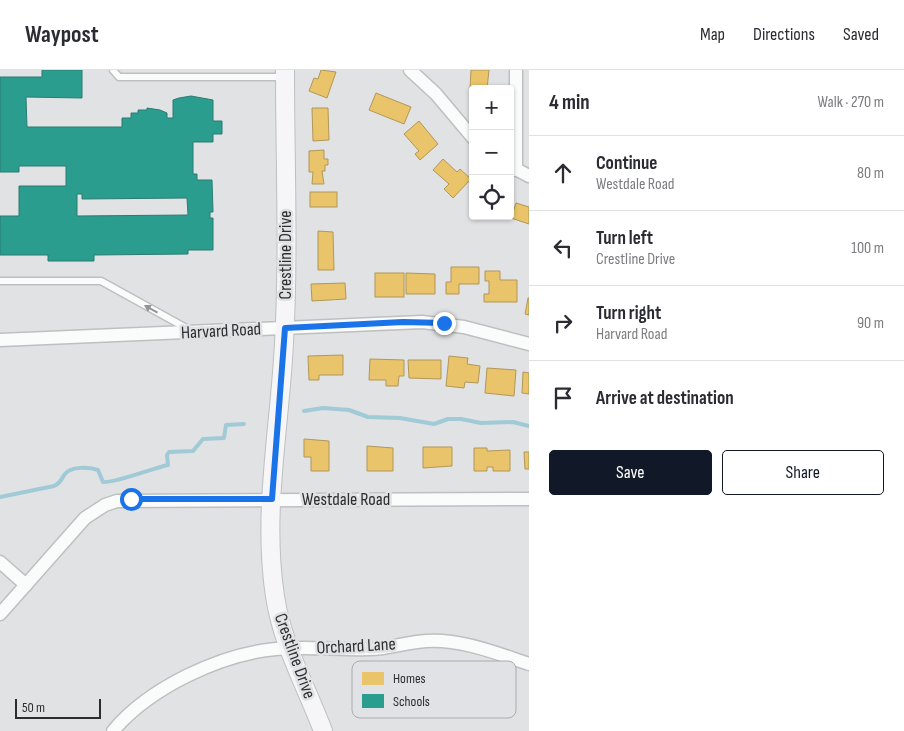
<!DOCTYPE html>
<meta charset="utf-8">
<style>
body{margin:0;font-family:"Sofia Sans Condensed",sans-serif;background:#f7f7f7;color:#2b2b33}
.controls{position:absolute;right:15px;top:15px;display:grid;overflow:hidden;border-radius:5px;box-shadow:0 1px 4px #0004}
.controls button{width:45px;height:45px;display:grid;place-items:center;padding:0;border:0;border-bottom:1px solid #e1e1e2;background:#fff;color:#2b2b33;font:25px sans-serif}
.scale{position:absolute;left:15px;bottom:12px;width:86px;box-sizing:border-box;padding-left:5px;border:2px solid #2d2d2f;border-top:0;font-size:14px;line-height:18px;white-space:nowrap;color:#2d2d2f;-webkit-text-stroke:4px #e0e2e5;paint-order:stroke}
.stop{position:absolute;width:15px;height:15px;margin:-11px;border:4px solid #1a73e8;border-radius:50%;background:#fff}
.stop.end{background:#1a73e8;border-color:#fff;box-shadow:0 1px 5px #0008}
.list{margin:0;padding:0;list-style:none}
h2{display:flex;justify-content:space-between;align-items:center;height:65px;margin:0;padding:0 20px;font-size:21px}
h2 small{font-size:16px;font-weight:400;color:#7c7c81}
.list li{display:grid;grid-template-columns:32px 1fr auto;gap:15px;align-items:center;box-sizing:border-box;height:75px;padding:0 20px;border-top:1px solid #e1e1e2}
.list b{display:block;font-size:19px;white-space:nowrap}
.list p{margin:0;font-size:16px;white-space:nowrap;color:#7c7c81}
.list em{font-size:16px;font-style:normal;color:#7c7c81}
.actions{display:flex;gap:10px;padding:15px 20px}
.actions a{flex:1;padding:11px 0;border:1px solid #111827;border-radius:5px;text-align:center;font-size:18px;color:#111827}
.actions .main{background:#111827;color:#fff}
.icon{flex:none;width:28px;height:28px;fill:none;stroke:currentColor;stroke-width:2;stroke-linecap:round;stroke-linejoin:round}
.map{position:relative;flex:none;width:529px;height:661px;overflow:hidden}
header{display:flex;align-items:center;gap:30px;box-sizing:border-box;height:70px;padding:0 25px;background:#fff;border-bottom:1px solid #e1e1e2}
header strong{font-size:24px}
nav{display:flex;gap:28px;margin-inline-start:auto;font-size:18px}
main{display:flex}
aside{flex:1;background:#fff}
.map>svg:first-child{display:block}
.homes{fill:#e9c46a;stroke:#b19758}
.schools{fill:#2a9d8f;stroke:#2b7b72;fill-rule:evenodd}
.lines{fill:none;stroke-linecap:round;stroke-linejoin:round}
.stream{stroke:#9fcad6;stroke-width:4}
.lane-casing{stroke:#bebfc0;stroke-width:9}
.street-casing{stroke:#bebfc0;stroke-width:15}
.secondary-casing{stroke:#bebfc0;stroke-width:20}
.lane{stroke:#fafbfb;stroke-width:6}
.street{stroke:#fafbfb;stroke-width:12}
.secondary{stroke:#f6f6f8;stroke-width:18}
.oneway{fill:#949495}
.route{stroke:#1a73e8;stroke-width:6}
.labels{text-anchor:middle;dominant-baseline:central;stroke-width:5;stroke-linejoin:round;paint-order:stroke}
.street-label{font-size:18px;fill:#2d2d2f;stroke:#e0e2e5}
.key{fill:#e0e2e5;stroke:#aaacae;stroke-width:1}
.key-label{font-size:14px;fill:#2d2d2f}
</style>
<header>
<strong>Waypost</strong>
<nav><a>Map</a><a>Directions</a><a>Saved</a></nav>
</header>
<main>
<div class="map">
<svg width="529" height="661" viewBox="0 0 529 661">
<rect width="100%" height="100%" fill="#e1e2e4"/>
<g class="homes">
<polygon points="321,0 336,2 327,28 309,21 314,8 318,9"/>
<polygon points="471,0 489,0 487,19 470,19"/>
<polygon points="376,23 411,37 404,54 369,40"/>
<polygon points="312,38 328,38 329,70 313,71"/>
<polygon points="419,51 438,74 420,90 415,84 419,81 404,64"/>
<polygon points="324,80 324,89 328,89 328,95 325,95 325,101 322,101 324,114 312,114 313,102 309,102 309,81"/>
<polygon points="443,89 457,102 460,99 471,109 453,128 444,119 449,114 433,100"/>
<rect x="310" y="122" width="27" height="15"/>
<polygon points="516,133 529,137 529,154 511,148"/>
<polygon points="318,161 333,162 334,200 318,200"/>
<polygon points="451,197 479,197 479,214 459,214 459,224 446,224 446,212 451,212"/>
<polygon points="485,201 500,201 500,210 517,210 517,232 484,232 484,224 489,224 489,211 485,211"/>
<rect x="375" y="203" width="29" height="24"/>
<polygon points="406,203 435,204 435,224 406,224"/>
<polygon points="345,213 346,229 312,231 311,214"/>
<polygon points="528,228 529,228 529,245 525,244"/>
<polygon points="343,285 343,305 319,305 319,310 309,310 308,286"/>
<polygon points="449,286 468,288 467,294 480,296 478,313 465,312 464,318 446,316"/>
<polygon points="370,289 404,290 404,306 399,306 398,316 386,316 386,310 369,310"/>
<polygon points="408,290 441,290 441,309 409,308"/>
<polygon points="487,298 516,300 514,326 485,323"/>
<polygon points="523,302 529,303 529,324 522,323"/>
<polygon points="304,369 329,371 329,401 311,401 311,387 304,387"/>
<polygon points="367,376 393,378 393,401 367,401"/>
<polygon points="423,377 452,377 452,396 423,398"/>
<polygon points="474,378 487,378 487,381 510,380 510,401 493,401 493,397 487,397 487,401 474,401"/>
<polygon points="524,382 529,382 529,399 525,399"/>
</g>
<path class="schools" d="M42 0H82V28L26 27 27 57H122V48H131V43H138V40H147V38L160 40 167 43V48H173V30L179 28 191 26 213 30V51H222V64H213V72H193V104H197V110H212L213 142H210V148H213V180H188V184L94 185V191H48V185H0V146H19V116H66V96H19V102H0V7H42ZM77 124H82V129L187 128 188 145 77 146Z"/>
<g class="lines">
<g class="stream">
<polyline points="304,341 323,338 349,340 368,347 400,348 434,354 448,349 461,349 481,353 513,352 529,356"/>
<path d="M0 427 54 416C61 413 61 409 65 404 71 396 89 397 98 400L103 412C112 414 154 398 168 395L167 385 169 382 193 381 203 369 224 368 226 355 244 354"/>
</g>
<defs>
<g id="lane">
<polyline points="113,0 119,7 283,7"/>
<polyline points="0,211 101,211 188,259"/>
</g>
<g id="street">
<polyline points="410,0 436,24 473,68"/>
<polyline points="510,96 529,106"/>
<polyline points="516,100 516,0"/>
<polyline points="0,270 422,252 464,257 529,274"/>
<polyline points="0,492 26,515"/>
<polyline points="0,544 85,448 105,435 117,431 529,429"/>
<path d="M113 661C149 618 220 584 276 579 307 576 339 580 370 579 389 579 407 572 426 571 462 569 496 583 529 594"/>
</g>
<path id="secondary" d="M285 0C285 91 289 182 284 273 280 356 262 443 275 526 282 574 306 616 323 661"/>
</defs>
<use href="#lane" class="lane-casing"/>
<use href="#street" class="street-casing"/>
<use href="#secondary" class="secondary-casing"/>
<use href="#lane" class="lane"/>
<use href="#street" class="street"/>
<use href="#secondary" class="secondary"/>
</g>
<defs><path id="oneway-solid" d="M-6-.8H1V-3.2L6.5 0L1 3.2V.8H-6Z" transform="scale(1.25)"/></defs>
<use class="oneway" href="#oneway-solid" transform="translate(151 239) rotate(-151)"/>
<g class="lines">
<polyline class="route" points="131,429 272,429 285,258 403,252 444,253"/>
</g>
<g class="labels">
<g class="street-label">
<text transform="translate(285 185) rotate(-90)">Crestline Drive</text>
<text transform="translate(221 261) rotate(-3)">Harvard Road</text>
<text x="346" y="429">Westdale Road</text>
<text transform="translate(356 576) rotate(-3)">Orchard Lane</text>
<text transform="translate(295 586) rotate(70)">Crestline Drive</text>
</g>
</g>
<rect x="352" y="591" width="164" height="57" rx="8" class="key"/>
<rect x="362" y="602" width="22" height="13" fill="#e9c46a"/>
<rect x="362" y="624" width="22" height="14" fill="#2a9d8f"/>
<g class="key-label">
<text x="393" y="613">Homes</text>
<text x="393" y="636">Schools</text>
</g>
</svg>
<div class="controls">
<button>+</button>
<button>−</button>
<button><svg class="icon" aria-label="locate" viewBox="0 0 24 24"><circle cx="12" cy="12" r="6"/><path d="M12 2v4M12 18v4M2 12h4M18 12h4"/></svg></button>
</div>
<div class="scale">50 m</div>
<div class="stop" style="left:131px;top:429px"></div>
<div class="stop end" style="left:444px;top:253px"></div>
</div>
<aside>
<h2>4 min<small>Walk · 270 m</small></h2>
<ul class="list">
<li><svg class="icon" aria-label="ahead" viewBox="0 0 24 24"><path d="M12 20V5M6 11l6-6 6 6"/></svg><div><b>Continue</b><p>Westdale Road</p></div><em>80 m</em></li>
<li><svg class="icon" aria-label="left" viewBox="0 0 24 24"><path d="M17 20v-9H6M10 6l-5 5 5 5"/></svg><div><b>Turn left</b><p>Crestline Drive</p></div><em>100 m</em></li>
<li><svg class="icon" aria-label="right" viewBox="0 0 24 24"><path d="M7 20v-9h11M14 6l5 5-5 5"/></svg><div><b>Turn right</b><p>Harvard Road</p></div><em>90 m</em></li>
<li><svg class="icon" aria-label="arrive" viewBox="0 0 24 24"><path d="M6 21V4h12l-3 4 3 4H6"/></svg><div><b>Arrive at destination</b></div></li>
</ul>
<div class="actions"><a class="main">Save</a><a>Share</a></div>
</aside>
</main>
